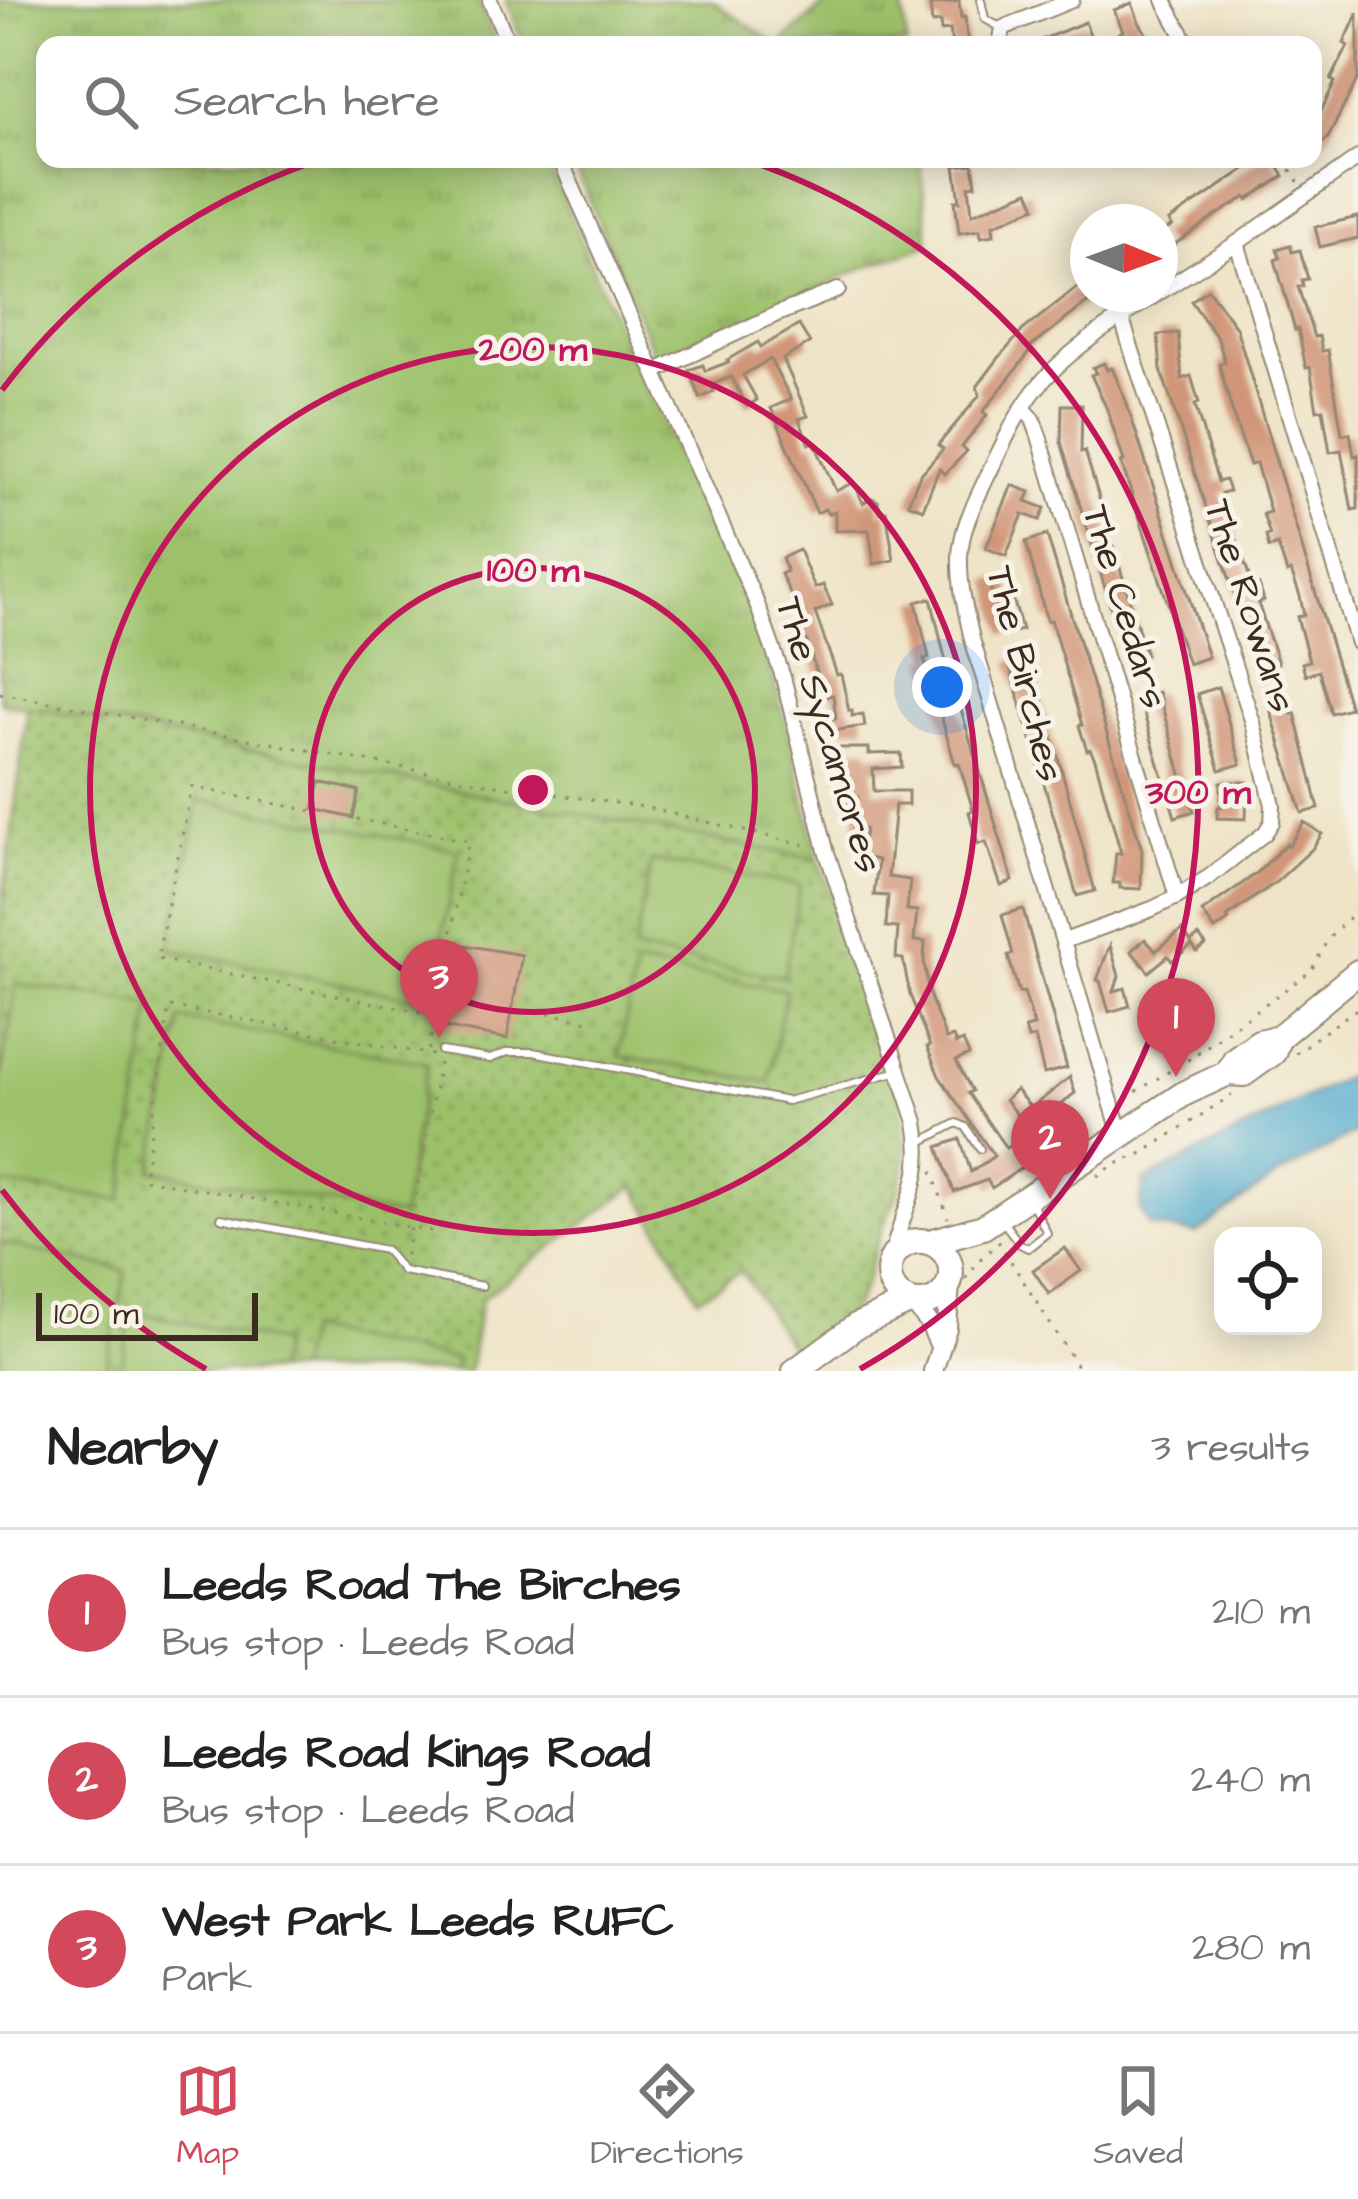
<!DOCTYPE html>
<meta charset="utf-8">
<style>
body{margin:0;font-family:"Architects Daughter",sans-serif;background:#f2f2f2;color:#222}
.controls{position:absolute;right:36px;bottom:36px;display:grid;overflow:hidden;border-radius:24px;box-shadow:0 6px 30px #0003}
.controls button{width:108px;height:108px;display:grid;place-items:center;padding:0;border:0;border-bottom:3px solid #e0e0e0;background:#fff;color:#222;font:60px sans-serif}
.compass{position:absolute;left:1070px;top:204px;width:108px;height:108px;border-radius:50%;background:#fff;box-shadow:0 6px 30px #0003;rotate:91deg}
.scale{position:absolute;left:36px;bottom:30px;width:222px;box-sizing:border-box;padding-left:12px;border:6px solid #3b2a1e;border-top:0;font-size:33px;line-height:42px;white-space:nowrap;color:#3b2a1e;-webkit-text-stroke:9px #f7f3e8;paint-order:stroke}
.you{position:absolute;left:942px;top:687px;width:42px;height:42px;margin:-30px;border:9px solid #fff;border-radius:50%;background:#1a73e8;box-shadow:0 0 0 18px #1a73e833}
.badge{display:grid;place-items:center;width:78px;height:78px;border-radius:50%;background:#d1495b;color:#fff;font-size:39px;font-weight:700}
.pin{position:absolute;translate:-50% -99px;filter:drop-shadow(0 3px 6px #0008)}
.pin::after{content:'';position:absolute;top:63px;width:42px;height:36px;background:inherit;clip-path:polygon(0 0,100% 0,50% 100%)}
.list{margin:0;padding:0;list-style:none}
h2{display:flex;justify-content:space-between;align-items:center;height:156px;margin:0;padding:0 48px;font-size:51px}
h2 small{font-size:39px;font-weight:400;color:#767676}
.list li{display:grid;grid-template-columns:78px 1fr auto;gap:36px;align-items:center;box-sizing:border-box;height:168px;padding:0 48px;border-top:3px solid #e0e0e0}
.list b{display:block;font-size:45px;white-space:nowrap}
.list p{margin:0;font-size:39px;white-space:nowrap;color:#767676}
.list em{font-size:39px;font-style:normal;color:#767676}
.icon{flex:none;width:66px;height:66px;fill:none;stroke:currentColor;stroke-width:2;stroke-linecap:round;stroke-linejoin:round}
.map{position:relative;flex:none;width:1358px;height:1371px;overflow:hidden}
.search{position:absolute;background:#fff;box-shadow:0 6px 30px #0003;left:36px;right:36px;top:36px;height:132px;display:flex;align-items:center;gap:30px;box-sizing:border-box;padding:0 42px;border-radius:24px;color:#767676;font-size:45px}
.sheet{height:660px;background:#fff}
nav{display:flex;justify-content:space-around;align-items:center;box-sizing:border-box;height:168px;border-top:3px solid #e0e0e0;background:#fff;font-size:33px;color:#767676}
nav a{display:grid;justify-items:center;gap:6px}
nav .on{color:#d1495b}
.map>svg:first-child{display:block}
.grass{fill:url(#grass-tufts);stroke:#6c7644;stroke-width:3}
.park{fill:url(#park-dots);stroke:#6c7644;stroke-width:3}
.pitch{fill:#9cc16b;stroke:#6c7644;stroke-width:3}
.water{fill:#51accf;stroke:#466b76;stroke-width:3}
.building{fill:#d19679}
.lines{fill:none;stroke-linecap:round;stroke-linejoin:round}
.lane-casing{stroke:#958773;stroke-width:10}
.street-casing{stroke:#958773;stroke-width:18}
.secondary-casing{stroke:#958773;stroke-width:22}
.highway-casing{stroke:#958773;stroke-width:28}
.path{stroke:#958773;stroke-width:3;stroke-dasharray:3 9;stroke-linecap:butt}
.lane{stroke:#fff;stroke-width:6}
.street{stroke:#fff;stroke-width:14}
.secondary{stroke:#fff;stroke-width:18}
.highway{stroke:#fff;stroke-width:24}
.ring{fill:none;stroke:#c2185b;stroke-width:6}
.labels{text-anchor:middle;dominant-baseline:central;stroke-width:10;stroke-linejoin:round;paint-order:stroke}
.street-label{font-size:39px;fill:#3b2a1e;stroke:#f7f3e8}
.centre{fill:#c2185b;stroke:#f7f3e8;stroke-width:6}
.ring-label{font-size:36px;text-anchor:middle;font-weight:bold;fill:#c2185b;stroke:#f7f3e8;stroke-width:10;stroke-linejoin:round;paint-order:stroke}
</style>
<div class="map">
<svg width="1358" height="1371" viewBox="0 0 1358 1371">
<defs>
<pattern id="grass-tufts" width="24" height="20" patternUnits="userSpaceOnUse" patternTransform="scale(3)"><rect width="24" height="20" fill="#9cc16b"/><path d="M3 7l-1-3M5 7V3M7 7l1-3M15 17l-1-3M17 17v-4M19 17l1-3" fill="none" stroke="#809d57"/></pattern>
<pattern id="park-dots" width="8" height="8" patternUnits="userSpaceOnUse" patternTransform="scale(3)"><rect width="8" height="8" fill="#9cc16b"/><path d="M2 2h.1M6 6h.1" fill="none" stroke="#809d57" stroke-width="1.8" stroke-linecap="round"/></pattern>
</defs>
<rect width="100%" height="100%" fill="#f7f3e8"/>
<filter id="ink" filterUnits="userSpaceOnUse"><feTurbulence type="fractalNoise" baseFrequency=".00833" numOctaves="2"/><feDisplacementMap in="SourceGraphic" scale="24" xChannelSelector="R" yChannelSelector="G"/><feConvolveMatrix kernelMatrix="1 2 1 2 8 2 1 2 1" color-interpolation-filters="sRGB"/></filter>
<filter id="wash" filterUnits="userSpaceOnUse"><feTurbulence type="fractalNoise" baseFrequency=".004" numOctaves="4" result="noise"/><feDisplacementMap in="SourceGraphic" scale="48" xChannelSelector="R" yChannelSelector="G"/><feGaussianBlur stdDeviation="2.7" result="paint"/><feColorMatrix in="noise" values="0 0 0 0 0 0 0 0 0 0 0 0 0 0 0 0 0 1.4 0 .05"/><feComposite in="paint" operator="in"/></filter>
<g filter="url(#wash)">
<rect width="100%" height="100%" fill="#efe4c8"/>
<g class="grass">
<polygon points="0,0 478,0 497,45 45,45 45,159 546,159 626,345 743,590 767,656 793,749 819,860 0,702"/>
<polygon points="505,0 711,0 777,45 524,45"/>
<polygon points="829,0 902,0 907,45 780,45"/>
<polygon points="572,159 920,159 929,244 865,267 657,361"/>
</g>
<path class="park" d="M28 707 819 860 901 1102C904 1129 909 1160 900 1186 895 1203 884 1219 879 1237 871 1260 867 1287 853 1307 839 1326 814 1340 795 1354L741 1271 698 1298 635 1186 481 1299 469 1371H0V920Z"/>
<g class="pitch">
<polygon points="199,800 459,850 429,1001 170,949"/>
<polygon points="651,861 800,885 784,977 634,951"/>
<polygon points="636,965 786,990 769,1082 619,1056"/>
<polygon points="16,984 152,1004 122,1200 0,1184 0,1086"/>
<polygon points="181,1019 427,1063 401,1216 152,1170"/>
<polygon points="0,1243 126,1271 105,1371 0,1371"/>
<polygon points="132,1311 281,1343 275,1371 120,1371"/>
<polygon points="306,1330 456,1360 454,1371 297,1371"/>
</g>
<polygon class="water" points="1358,1071 1358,1131 1274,1178 1196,1234 1149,1226 1140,1208 1144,1181"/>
<g id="blocks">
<g class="building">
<polygon points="959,1 961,18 965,17 968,45 952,45 950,30 941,31 940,22 932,23 930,5"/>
<polygon points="1132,3 1139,22 1153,45 1125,45 1119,33 1123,31 1114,10"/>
<polygon points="1358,13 1358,78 1328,138 1313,150 1313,128 1335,82 1331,80 1348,46 1344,43"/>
<polygon points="1085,22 1094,45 1031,45 1031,44"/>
<polygon points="1260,159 1273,159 1284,176 1248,200 1246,197 1214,217 1168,249 1160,234 1172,226 1169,221"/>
<polygon points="973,164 976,185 969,186 972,214 1029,191 1036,207 993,225 994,235 981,237 980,230 959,233 955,201 960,201 955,166"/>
<polygon points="1358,217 1358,238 1320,247 1315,227"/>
<polygon points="1290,245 1292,252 1300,250 1308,279 1302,280 1303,286 1298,287 1314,337 1319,336 1322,351 1328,350 1342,434 1350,433 1354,456 1358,455 1358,509 1352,510 1341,450 1330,452 1323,409 1317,410 1310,367 1306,368 1298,329 1295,330 1275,260 1280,258 1277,249"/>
<polygon points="1080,285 1091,300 1029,348 1031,350 983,412 987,415 962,447 967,451 945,474 939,469 923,509 908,503 920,475 943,449 938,445 980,395 977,387 998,359 1023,330"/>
<polygon points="1208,289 1236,327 1350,708 1331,713 1319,671 1305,675 1302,663 1309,661 1297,617 1304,615 1300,596 1291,571 1287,573 1278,545 1269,548 1266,536 1270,535 1263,514 1270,512 1256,463 1250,465 1234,418 1219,364 1225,362 1218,339 1191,301"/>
<polygon points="799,325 810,343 783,359 808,416 799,419 809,444 814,442 836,491 854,482 863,503 872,498 878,501 880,512 886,511 894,560 874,564 869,530 835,531 835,511 828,514 825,509 817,513 771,408 791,399 770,359 743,375 757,400 747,406 731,377 711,385 714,392 700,398 689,370 703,365 705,371 729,362 727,360 758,342 761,347"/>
<polygon points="1178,333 1182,379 1191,376 1199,403 1195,405 1218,482 1225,480 1229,491 1221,493 1235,535 1253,587 1259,585 1264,601 1258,603 1278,663 1259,669 1161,370 1158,335"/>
<polygon points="1104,363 1107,370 1112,368 1126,401 1208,657 1188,664 1121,462 1124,461 1107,409 1091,375 1096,373 1093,368"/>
<polygon points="1062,405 1082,405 1081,452 1085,451 1146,655 1127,661 1061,442"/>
<polygon points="1012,485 1030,492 1026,501 1045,508 1040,520 1023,514 1006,556 986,548"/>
<polygon points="1047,535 1142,850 1141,889 1120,888 1120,883 1113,883 1116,853 1121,853 1095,759 1090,749 1087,750 1079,726 1082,725 1051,620 1047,621 1026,542"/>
<polygon points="799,550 815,588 823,585 832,605 815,612 837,675 841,674 849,711 852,710 852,716 863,714 865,726 832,731 830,719 836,718 833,695 824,697 803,630 806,629 781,574 787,571 782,558"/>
<polygon points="1007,577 1022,630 1003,635 988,580"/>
<polygon points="931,598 944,654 1013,881 1001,886 986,842 978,844 969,812 973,810 959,763 955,764 924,659 929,658 916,602"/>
<polygon points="1016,659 1024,662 1031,660 1095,891 1077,896 1008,661"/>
<polygon points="1218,687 1241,764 1220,770 1197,694"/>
<polygon points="1158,692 1183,781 1181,782 1185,782 1194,811 1175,817 1139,698"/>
<polygon points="1289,706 1292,714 1295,713 1319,809 1302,813 1271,712"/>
<polygon points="839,748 869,748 869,754 901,753 902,767 873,769 874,791 908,791 908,805 895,805 888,877 910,880 907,910 917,911 914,941 925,942 924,962 929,994 946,1039 953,1037 956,1044 963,1041 969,1055 956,1061 972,1091 968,1093 1006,1148 1013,1143 1027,1164 992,1188 987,1180 954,1192 938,1147 960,1139 971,1172 994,1156 939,1076 927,1047 930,1046 910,995 903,959 896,958 898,928 886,927 888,896 874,895 878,860 861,857 865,829 854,827 858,797 849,798 849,791 845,791 843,762 839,762"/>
<polygon points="320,782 359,791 353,818 314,809"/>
<polygon points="1221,782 1247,782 1246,819 1217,818 1218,807 1221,807"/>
<polygon points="1304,822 1322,834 1312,849 1276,882 1227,917 1229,920 1215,930 1202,912 1257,873 1286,844 1289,846"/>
<polygon points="1023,909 1067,1068 1044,1074 1035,1037 1028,1039 1025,1028 1034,1026 1024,992 1019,993 1008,956 1013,954 1002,915"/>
<polygon points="1182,930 1191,942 1199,936 1206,945 1197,952 1192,945 1172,961 1168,956 1149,972 1131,951 1145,939 1156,951"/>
<polygon points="459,944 522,955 507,1039 443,1027"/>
<polygon points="1110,945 1119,976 1114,991 1125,988 1130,1006 1109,1012 1100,981 1097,980"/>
<polygon points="1070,1077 1075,1093 1029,1130 1005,1100 1016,1090 1031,1108"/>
<polygon points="1065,1248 1081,1271 1049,1294 1033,1270"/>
</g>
</g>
</g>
<g filter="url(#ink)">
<use href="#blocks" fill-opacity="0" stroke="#958773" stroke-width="3"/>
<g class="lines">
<defs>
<g id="lane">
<polyline points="981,0 985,19 1000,27"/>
<polyline points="441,1051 490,1059 508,1052 533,1052 787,1101 895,1072"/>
<polyline points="923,1141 957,1123 966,1127 980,1149"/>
<polyline points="221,1218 385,1250 403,1271 482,1286"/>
<polyline points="1001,1219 1020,1244 1028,1248 1047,1233 1033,1205"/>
</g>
<g id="street">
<polyline points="490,0 509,45"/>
<polyline points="1164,0 1188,45"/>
<polyline points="1000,45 1003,28 1072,0"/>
<path d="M560 159 757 604 783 677 826 850 916 1122C927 1181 903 1205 891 1259"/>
<polyline points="1237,243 1358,643"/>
<polyline points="1160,292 1237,243 1358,158"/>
<polyline points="656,371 777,314 838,290"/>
<polyline points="1023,408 1033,419 1039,436 1177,897"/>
<polyline points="1064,941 1152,909 1177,897 1209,877 1265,833 1272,822 1273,805 1253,723 1121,317"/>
<path d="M1121 1135 972 639C966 612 959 585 960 557 961 528 974 505 986 479 1002 447 1017 410 1041 383 1070 349 1119 318 1157 294"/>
</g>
<g id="secondary">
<polyline points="914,1304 930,1324 940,1346"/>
<polyline points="933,1371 947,1328 950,1282"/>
</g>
<g id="highway">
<polyline points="1228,1073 1235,1059 1259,1042 1279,1037 1358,972"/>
<circle cx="920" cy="1272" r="31"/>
<polyline points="930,1242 983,1227 1185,1093 1228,1073 1244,1074 1273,1053 1279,1037"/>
<polyline points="795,1371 856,1326 909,1302"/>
</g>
</defs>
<use href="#lane" class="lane-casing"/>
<use href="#street" class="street-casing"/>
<use href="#secondary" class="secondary-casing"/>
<use href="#highway" class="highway-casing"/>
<g class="path">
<polyline points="1284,159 1299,183"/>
<polyline points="0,693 518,789 643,807 813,847"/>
<polyline points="312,811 192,787 157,959 435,1015"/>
<polyline points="357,819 469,841 428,1052"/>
<polyline points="548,1013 588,1021"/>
<polyline points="1295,1053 1358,1008"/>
<polyline points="433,1055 169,1006 144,1179 437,1232"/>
<polyline points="1126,1098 1189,1059 1311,971 1328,939 1358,908"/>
<polyline points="932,1171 948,1218"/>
<polyline points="1097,1176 1116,1164 1143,1153 1232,1095"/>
<polyline points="998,1241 1080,1371"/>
<polyline points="406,1255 439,1063"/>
<polyline points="966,1279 978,1261 1004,1238"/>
</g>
<use href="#lane" class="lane"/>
<use href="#street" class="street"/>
<use href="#secondary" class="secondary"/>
<use href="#highway" class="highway"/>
</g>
</g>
<g class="ring">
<circle cx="533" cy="790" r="222"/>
<circle cx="533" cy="790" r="443"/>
<path d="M206 1369A665 665 0 0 1 2 1190M2 390A665 665 0 0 1 322 159M744 159A665 665 0 0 1 860 1369"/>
</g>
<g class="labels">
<g class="street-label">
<text transform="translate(1249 606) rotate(72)">The Rowans</text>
<text transform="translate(1124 607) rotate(73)">The Cedars</text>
<text transform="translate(1024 674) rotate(76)">The Birches</text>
<text transform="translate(828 735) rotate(73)">The Sycamores</text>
</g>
</g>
<circle cx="533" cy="790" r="18" class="centre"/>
<g class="ring-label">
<text x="533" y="360">200 m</text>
<text x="533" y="581">100 m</text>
<text x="1198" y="803">300 m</text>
</g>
</svg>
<div class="controls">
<button><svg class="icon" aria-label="locate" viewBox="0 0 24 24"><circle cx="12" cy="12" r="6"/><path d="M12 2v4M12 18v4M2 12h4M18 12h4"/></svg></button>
</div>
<svg class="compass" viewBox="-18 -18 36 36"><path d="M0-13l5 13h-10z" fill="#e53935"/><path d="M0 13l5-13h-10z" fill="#767676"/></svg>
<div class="scale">100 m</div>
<div class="you"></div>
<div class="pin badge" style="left:1176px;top:1077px">1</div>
<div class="pin badge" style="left:1050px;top:1199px">2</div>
<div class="pin badge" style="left:439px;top:1038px">3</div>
<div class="search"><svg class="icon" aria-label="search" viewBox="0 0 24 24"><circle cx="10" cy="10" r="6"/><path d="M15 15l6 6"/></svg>Search here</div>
</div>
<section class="sheet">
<h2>Nearby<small>3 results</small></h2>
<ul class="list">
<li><span class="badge">1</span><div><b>Leeds Road The Birches</b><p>Bus stop · Leeds Road</p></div><em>210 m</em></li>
<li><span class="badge">2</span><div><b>Leeds Road Kings Road</b><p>Bus stop · Leeds Road</p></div><em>240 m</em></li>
<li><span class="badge">3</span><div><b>West Park Leeds RUFC</b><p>Park</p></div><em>280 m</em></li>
</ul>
</section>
<nav>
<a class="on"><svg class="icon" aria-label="map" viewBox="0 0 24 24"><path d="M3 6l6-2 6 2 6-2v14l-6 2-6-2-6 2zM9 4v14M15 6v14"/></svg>Map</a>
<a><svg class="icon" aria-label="directions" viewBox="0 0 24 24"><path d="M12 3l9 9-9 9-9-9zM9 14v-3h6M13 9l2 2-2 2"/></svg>Directions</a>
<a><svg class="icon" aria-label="saved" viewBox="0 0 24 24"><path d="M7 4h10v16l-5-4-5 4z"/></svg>Saved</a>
</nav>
